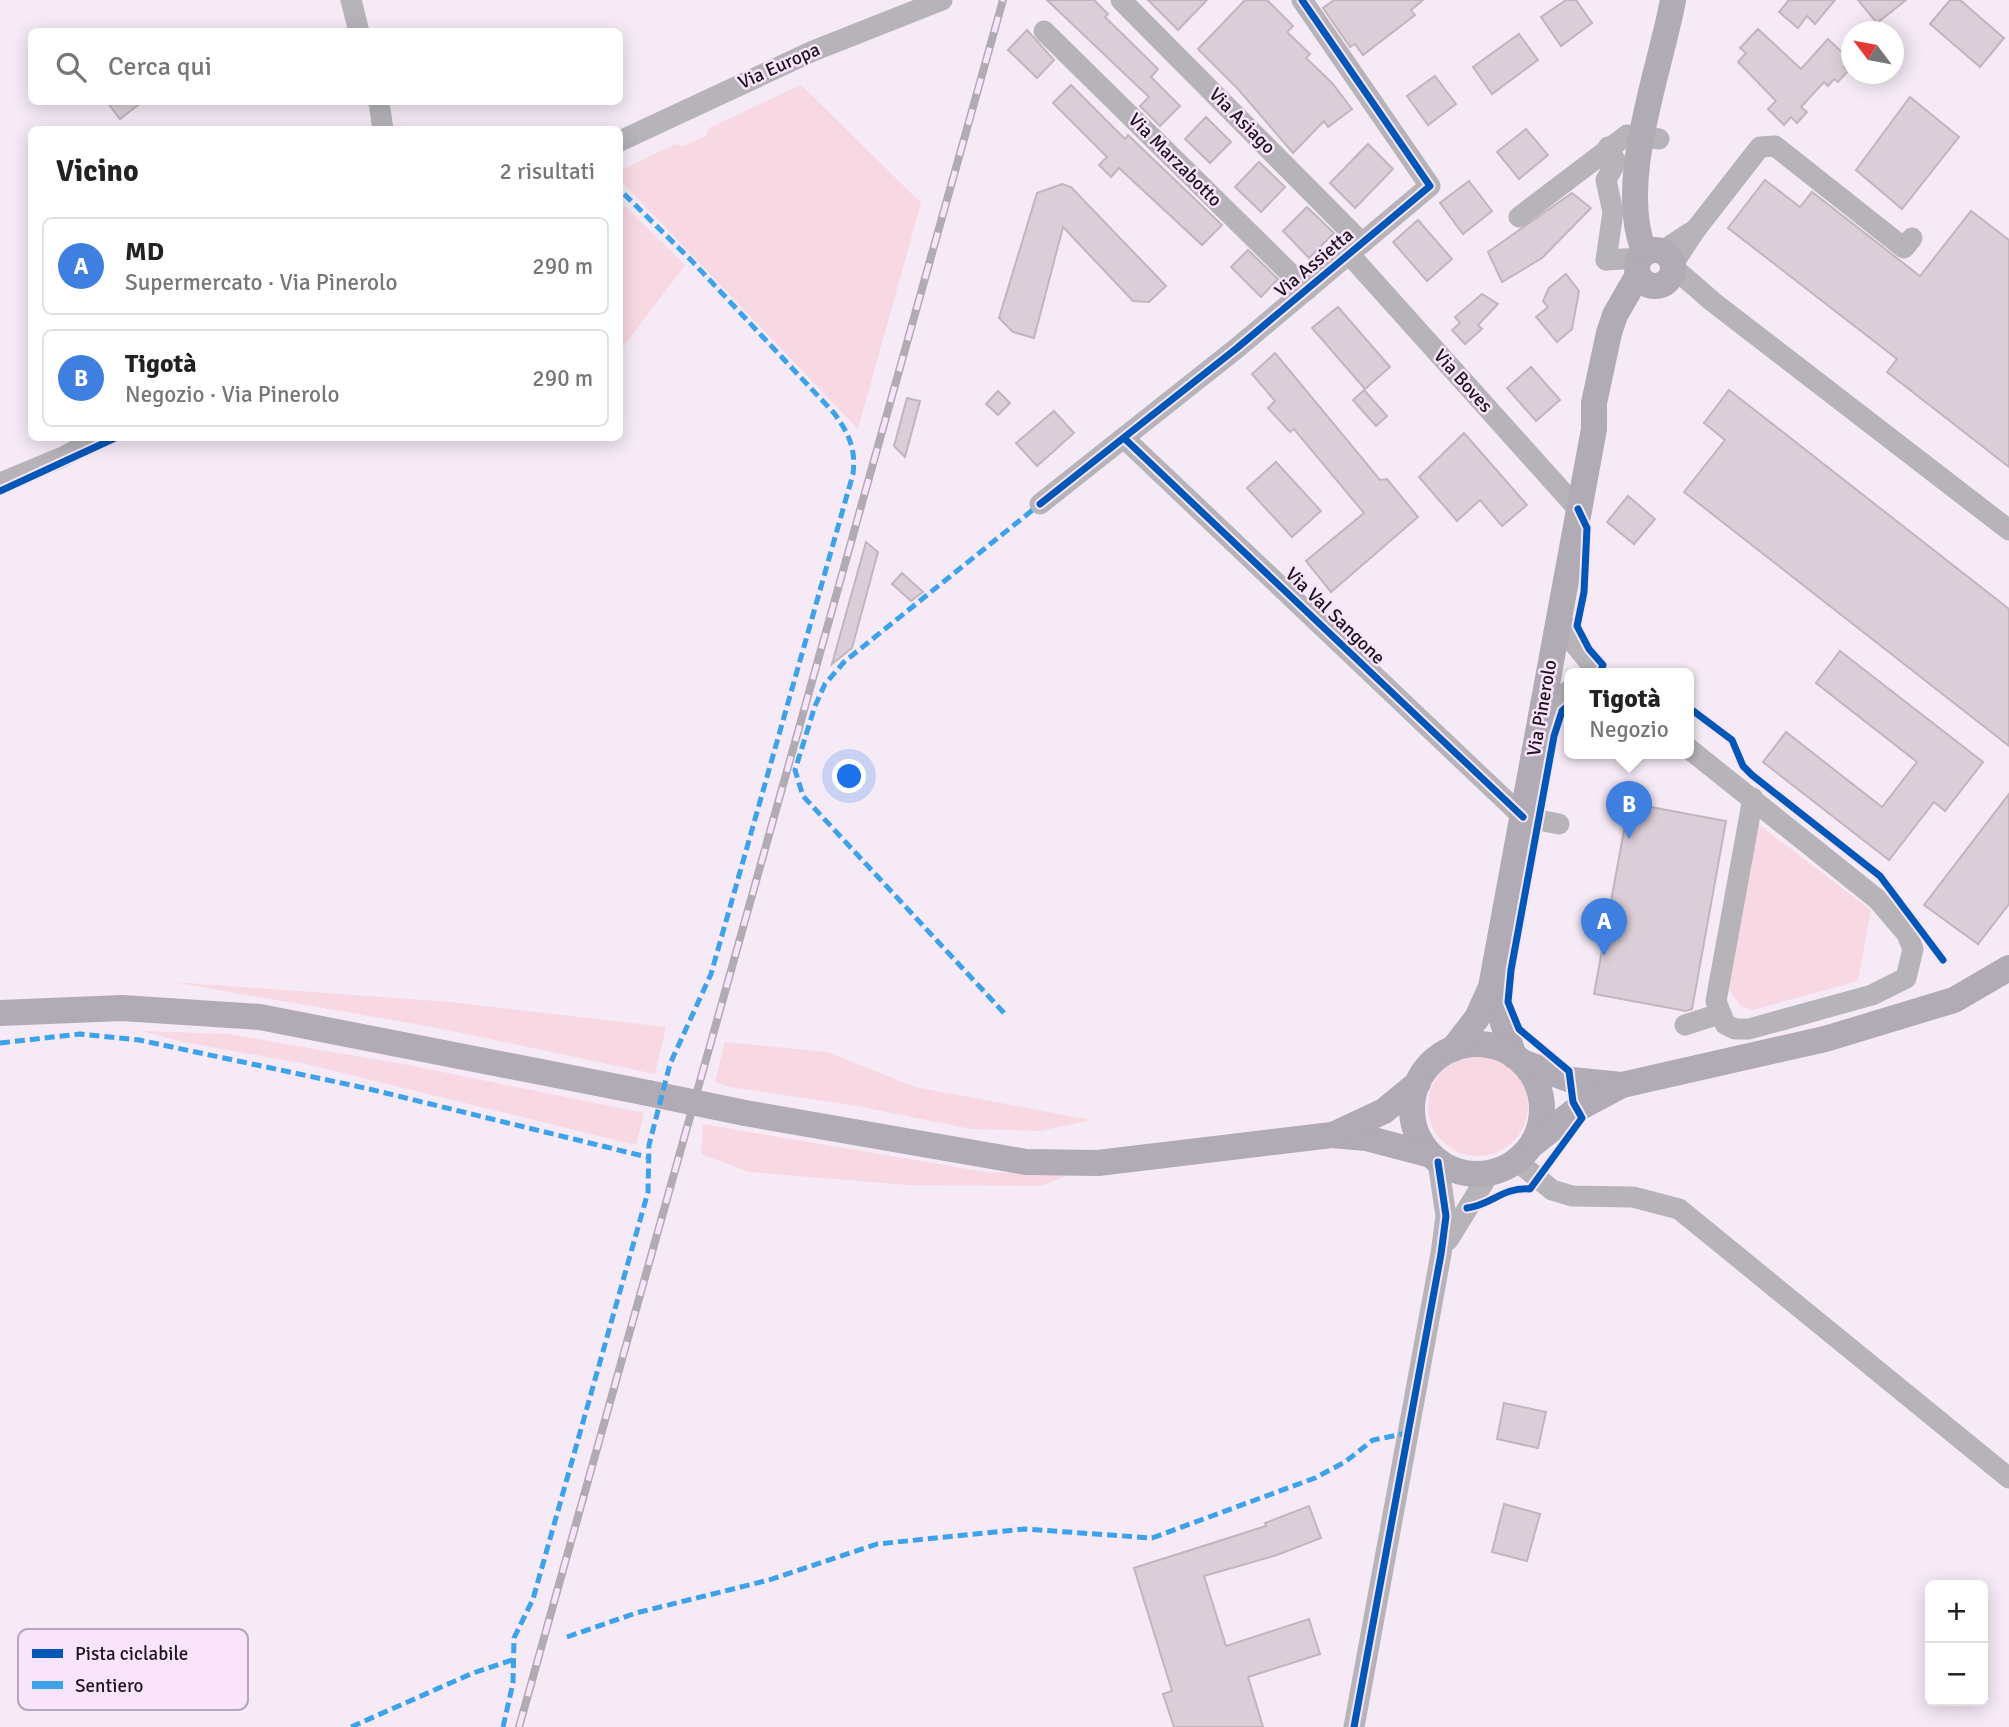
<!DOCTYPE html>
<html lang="it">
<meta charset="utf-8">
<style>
body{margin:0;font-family:Signika,sans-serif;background:#f6f6f6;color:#222}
.controls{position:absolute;right:21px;bottom:21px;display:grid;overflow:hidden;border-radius:10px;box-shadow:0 4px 18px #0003}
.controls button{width:63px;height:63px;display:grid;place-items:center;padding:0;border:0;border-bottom:2px solid #e0e0e0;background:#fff;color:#222;font:35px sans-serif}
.compass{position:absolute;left:1841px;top:21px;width:63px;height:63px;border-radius:50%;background:#fff;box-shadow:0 4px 18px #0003;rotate:302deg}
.you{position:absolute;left:850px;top:777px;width:24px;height:24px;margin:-18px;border:5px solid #fff;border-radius:50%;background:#1a73e8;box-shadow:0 0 0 10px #1a73e833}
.badge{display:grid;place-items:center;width:46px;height:46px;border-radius:50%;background:#0f766e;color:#fff;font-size:23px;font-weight:700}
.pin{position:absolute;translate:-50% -58px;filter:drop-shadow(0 2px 4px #0008)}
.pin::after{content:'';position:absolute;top:37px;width:24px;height:21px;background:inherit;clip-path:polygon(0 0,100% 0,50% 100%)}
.popup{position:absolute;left:1564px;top:668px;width:130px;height:91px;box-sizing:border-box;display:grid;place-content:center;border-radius:10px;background:#fff;filter:drop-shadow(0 2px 5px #0005);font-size:23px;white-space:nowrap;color:#767676}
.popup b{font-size:26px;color:#222}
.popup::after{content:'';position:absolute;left:50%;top:100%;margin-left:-14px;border:14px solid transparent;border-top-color:#fff}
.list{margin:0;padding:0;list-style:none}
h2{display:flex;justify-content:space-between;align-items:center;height:91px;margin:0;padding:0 28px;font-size:30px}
h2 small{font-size:23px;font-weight:400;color:#767676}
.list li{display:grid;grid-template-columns:46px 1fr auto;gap:21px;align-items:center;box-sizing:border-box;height:98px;margin:0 14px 14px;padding:0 14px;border:2px solid #e0e0e0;border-radius:10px}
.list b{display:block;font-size:26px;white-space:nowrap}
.list p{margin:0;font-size:23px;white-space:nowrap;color:#767676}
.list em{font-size:23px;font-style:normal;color:#767676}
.icon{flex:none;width:38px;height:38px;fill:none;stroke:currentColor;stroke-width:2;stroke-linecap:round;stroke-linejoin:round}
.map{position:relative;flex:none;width:2009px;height:1727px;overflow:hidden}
.search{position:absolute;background:#fff;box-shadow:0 4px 18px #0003;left:28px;top:28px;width:595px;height:77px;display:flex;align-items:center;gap:18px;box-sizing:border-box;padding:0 24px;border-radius:10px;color:#767676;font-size:26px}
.panel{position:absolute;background:#fff;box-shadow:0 4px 18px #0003;left:28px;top:126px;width:595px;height:315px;border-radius:10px}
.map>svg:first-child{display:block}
.green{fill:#f8d8e3}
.building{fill:#dbced8;stroke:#c1b6be;stroke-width:2}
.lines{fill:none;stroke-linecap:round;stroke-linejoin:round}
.minor{stroke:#b6b4b9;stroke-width:21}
.major{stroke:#b0abb4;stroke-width:26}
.rail-casing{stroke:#b1abb2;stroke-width:8}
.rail{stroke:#f9e4fc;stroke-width:5;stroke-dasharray:16;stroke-linecap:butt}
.major-bridge{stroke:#b0abb4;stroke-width:26}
.quiet{stroke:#3da2ea;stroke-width:5;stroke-dasharray:10 5;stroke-linecap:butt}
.cycleway-casing{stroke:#f9e4fc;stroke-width:11}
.cycleway{stroke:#0057b8;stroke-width:7}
.labels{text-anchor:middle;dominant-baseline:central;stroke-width:5;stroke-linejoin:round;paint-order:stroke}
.street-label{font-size:19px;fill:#1d141e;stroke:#f9e4fc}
.key{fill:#f9e4fc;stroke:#b7a6b9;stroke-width:2}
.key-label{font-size:19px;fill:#1d141e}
</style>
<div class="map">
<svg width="2009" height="1727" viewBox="0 0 2009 1727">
<rect width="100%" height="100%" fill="#f5eaf6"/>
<g class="green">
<polygon points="801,85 921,203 858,429 620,180 620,171 675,144 683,146 706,136 709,128"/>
<polygon points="620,201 685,265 620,351"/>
<polygon points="1758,824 1871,910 1858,981 1753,1010 1741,1006 1727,987"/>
<polygon points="173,982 450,1002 666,1027 655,1074 438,1028"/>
<polygon points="141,1031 228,1034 408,1065 644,1113 636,1145 302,1063 183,1042"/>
<polygon points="725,1042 827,1052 915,1087 1091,1120 1040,1131 971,1129 857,1106 730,1087 715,1082"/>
<circle cx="1478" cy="1106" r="50"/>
<polygon points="703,1124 985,1172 1070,1175 1040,1186 908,1185 749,1172 701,1154"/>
</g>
<g class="building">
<polygon points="1047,0 1094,0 1108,14 1105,17 1158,69 1151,77 1180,106 1160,126 1140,106 1149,97"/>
<polygon points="1148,0 1207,0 1178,30"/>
<polygon points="1245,0 1267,0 1293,26 1287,32 1310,54 1306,58 1332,83 1352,109 1328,127 1324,121 1293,153 1238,89 1198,49"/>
<polygon points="1334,0 1423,0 1411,10 1415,15 1363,55 1355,44 1350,47 1323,8"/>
<polygon points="1566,0 1576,0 1592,23 1561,46 1541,17"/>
<polygon points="1789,0 1835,0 1815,24 1807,16 1798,28 1779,12"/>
<polygon points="1858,0 1906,0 1877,23"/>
<polygon points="1950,0 1960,0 2004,38 1980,67 1930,24"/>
<polygon points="1758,29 1801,69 1828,39 1850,60 1844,67 1848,71 1838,82 1834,79 1828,86 1824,82 1801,107 1807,112 1797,123 1791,117 1784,125 1768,109 1776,101 1738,62 1746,53 1740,48"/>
<polygon points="1027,30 1054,60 1037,78 1008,50"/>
<polygon points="1519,34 1538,60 1492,94 1473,67"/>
<polygon points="1435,76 1456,104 1428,125 1407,96"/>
<polygon points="1071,85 1125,139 1128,135 1222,225 1202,245 1119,168 1111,177 1099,165 1107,157 1053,103"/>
<polygon points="1910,97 1959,137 1902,209 1856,170"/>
<polygon points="107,102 142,102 120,119"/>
<polygon points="1206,117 1231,142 1210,163 1185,139"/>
<polygon points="1526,129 1548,155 1519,179 1497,152"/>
<polygon points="1368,144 1393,169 1355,208 1330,183"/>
<polygon points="1259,162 1285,187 1261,212 1235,187"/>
<polygon points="1765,180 1800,207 1812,192 1920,276 1971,211 2009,240 2009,467 1887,372 1897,359 1728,228"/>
<polygon points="1469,181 1492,211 1463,234 1440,203"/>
<polygon points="1062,184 1071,187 1166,286 1149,302 1133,301 1063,227 1034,338 1013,332 999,318 1037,193"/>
<polygon points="1572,193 1591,208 1542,258 1502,282 1488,252"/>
<polygon points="1307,207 1334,233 1309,258 1283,231"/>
<polygon points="1418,220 1452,259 1427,281 1393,242"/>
<polygon points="1248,250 1278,279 1261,297 1231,267"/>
<polygon points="1566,274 1579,291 1572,329 1557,342 1536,317 1548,307 1543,301 1549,288"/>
<polygon points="1482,294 1498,304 1478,325 1482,329 1465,344 1452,330 1460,323 1455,317"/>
<polygon points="1338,307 1390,367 1365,389 1312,328"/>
<polygon points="1275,353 1380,480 1387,479 1418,517 1331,592 1306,561 1364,513 1294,429 1290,432 1268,408 1275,401 1252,374"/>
<polygon points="1531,367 1560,400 1536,421 1507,388"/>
<polygon points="1364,390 1387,416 1376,426 1353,400"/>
<polygon points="1729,390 2009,609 2009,746 1684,492 1725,440 1704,423"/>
<polygon points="998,391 1010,403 998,415 986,404"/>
<polygon points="907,398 920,401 905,457 894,446"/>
<polygon points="1054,411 1074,433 1037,466 1016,443"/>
<polygon points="1464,433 1527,505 1502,526 1480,500 1457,521 1419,477"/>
<polygon points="1276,462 1321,511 1292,537 1247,488"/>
<polygon points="1628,496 1655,519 1634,544 1607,522"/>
<polygon points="866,542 878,552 852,648 832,664"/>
<polygon points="902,573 923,592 911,601 892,584"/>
<polygon points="1840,651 1983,762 1945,811 1934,802 1889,860 1763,762 1786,732 1882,807 1917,762 1816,683"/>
<polygon points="2009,794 2009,904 1978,944 1924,905"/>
<polygon points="1629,803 1726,821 1692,1009 1686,1011 1594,994"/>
<polygon points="1504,1403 1546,1412 1538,1448 1497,1439"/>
<polygon points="1504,1504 1540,1514 1527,1561 1492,1552"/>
<polygon points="1309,1506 1321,1538 1277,1555 1204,1576 1226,1646 1309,1619 1320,1654 1248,1677 1263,1727 1174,1727 1163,1694 1172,1691 1134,1568 1266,1526 1265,1523"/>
</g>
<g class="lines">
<g class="minor">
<polyline points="351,0 359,32"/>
<polyline points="1121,0 1362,243"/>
<polyline points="1044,31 1307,290"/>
<polyline points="379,102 383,130"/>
<polyline points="620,141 813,51 942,0"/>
<polyline points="1519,217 1627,135 1659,139"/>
<polyline points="1696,229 1760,147 1775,146 1904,248 1912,238"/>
<polyline points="1662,251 1696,229 1673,264"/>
<polyline points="1349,254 1578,509"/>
<polyline points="1606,260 1613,212 1606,180 1616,162 1608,147"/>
<polyline points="1606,260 1641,258"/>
<polyline points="1674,268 1713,302 2009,530"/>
<polyline points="1125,439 1523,817 1559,824"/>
<polyline points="0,483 63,457 98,438"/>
<polyline points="1040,504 1237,348 1430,186 1302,0"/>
<polyline points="1560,616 1572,641 1598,673"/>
<polyline points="1541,718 1553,701 1570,690"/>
<polyline points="1688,748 1877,899 1907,934 1913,949 1906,978 1872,995 1749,1029 1735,1029 1725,1024 1716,1001 1753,798"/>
<polyline points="1685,1025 1719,1014"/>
<polyline points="1517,1161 1552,1190 1572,1196 1633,1197 1679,1209 2009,1478"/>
<polyline points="1448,1240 1489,1174"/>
<polyline points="1354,1727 1441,1254 1446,1216 1438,1162"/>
</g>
<g class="major">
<circle cx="1655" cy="268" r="18"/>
<path d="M1645 253C1615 185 1660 72 1673 0"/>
<polyline points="1491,987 1514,1056"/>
<polyline points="0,1013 122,1008 260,1017 648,1093"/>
<circle cx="1477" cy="1109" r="65"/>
<polyline points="1453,1049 1477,1018 1491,987 1594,429 1594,403 1609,333 1615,315 1638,275"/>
<polyline points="1522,1062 1571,1080 1622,1085 1825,1039 1954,1000 2009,968"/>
<polyline points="745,1113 1026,1162 1098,1163 1332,1135 1366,1138 1431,1155"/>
<polyline points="1337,1133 1384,1111 1418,1083"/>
<polyline points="1533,1144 1577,1109 1620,1086"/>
</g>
<defs>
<polyline id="rail" points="519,1727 1003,0"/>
</defs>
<use href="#rail" class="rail-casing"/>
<use href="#rail" class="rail"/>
<polyline class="major-bridge" points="648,1093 745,1113"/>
<g class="quiet">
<polyline points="1004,1013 803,796 795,770 815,706 825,684 844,662 1040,504"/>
<polyline points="0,1043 80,1034 139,1040 365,1088 647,1157"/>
<polyline points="567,1637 636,1613 769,1580 877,1544 1025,1529 1152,1538 1315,1478 1345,1462 1373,1440 1408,1433"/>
<polyline points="351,1727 473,1673 515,1659"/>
<path d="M503 1727 513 1683 514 1638 533 1599 648 1192 649 1145 670 1064 711 974 853 474C856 448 849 434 834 413L689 258 620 190"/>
</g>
<defs>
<g id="cycleway">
<polyline points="1125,439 1523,817"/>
<polyline points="0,491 115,438"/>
<polyline points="1040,504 1237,348 1430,186 1302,0"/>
<polyline points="1578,509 1587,528 1584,592 1577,626 1589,649 1603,665 1600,673"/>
<polyline points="1688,707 1732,740 1743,766 1752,775 1880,876 1943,960"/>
<path d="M1467 1208C1492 1205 1502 1187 1530 1189L1582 1118 1573 1102 1569 1071 1519 1029 1508 1002 1511 970 1554 736 1562 711 1570 704"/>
<polyline points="1354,1727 1441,1254 1446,1216 1438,1162"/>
</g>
</defs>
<use href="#cycleway" class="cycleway-casing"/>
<use href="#cycleway" class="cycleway"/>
</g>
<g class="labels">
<g class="street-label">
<text transform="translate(779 66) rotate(-24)">Via Europa</text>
<text transform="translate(1242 121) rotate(45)">Via Asiago</text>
<text transform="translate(1175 160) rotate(45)">Via Marzabotto</text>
<text transform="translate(1314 263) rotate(-40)">Via Assietta</text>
<text transform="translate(1463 381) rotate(48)">Via Boves</text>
<text transform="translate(1335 616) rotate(44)">Via Val Sangone</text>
<text transform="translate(1542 708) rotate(-80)">Via Pinerolo</text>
</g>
</g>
<rect x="18" y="1629" width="230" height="81" rx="10" class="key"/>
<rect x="32" y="1649" width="31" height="9" fill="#0057b8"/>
<rect x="32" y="1681" width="31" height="8" fill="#3da2ea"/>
<g class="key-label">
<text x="75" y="1660">Pista ciclabile</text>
<text x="75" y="1692">Sentiero</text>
</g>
</svg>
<div class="controls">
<button>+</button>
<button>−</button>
</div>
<svg class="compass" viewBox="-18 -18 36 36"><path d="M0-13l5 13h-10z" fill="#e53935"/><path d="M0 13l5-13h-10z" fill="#767676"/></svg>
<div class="you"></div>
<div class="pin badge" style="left:1604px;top:956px;background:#3f7fe0">A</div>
<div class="pin badge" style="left:1629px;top:839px;background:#3f7fe0">B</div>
<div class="popup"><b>Tigotà</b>Negozio</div>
<div class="search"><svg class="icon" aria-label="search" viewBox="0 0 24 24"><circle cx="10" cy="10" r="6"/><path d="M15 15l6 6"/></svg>Cerca qui</div>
<section class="panel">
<h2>Vicino<small>2 risultati</small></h2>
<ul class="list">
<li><span class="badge" style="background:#3f7fe0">A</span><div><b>MD</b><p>Supermercato · Via Pinerolo</p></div><em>290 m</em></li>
<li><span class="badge" style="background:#3f7fe0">B</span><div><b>Tigotà</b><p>Negozio · Via Pinerolo</p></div><em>290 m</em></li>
</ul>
</section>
</div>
